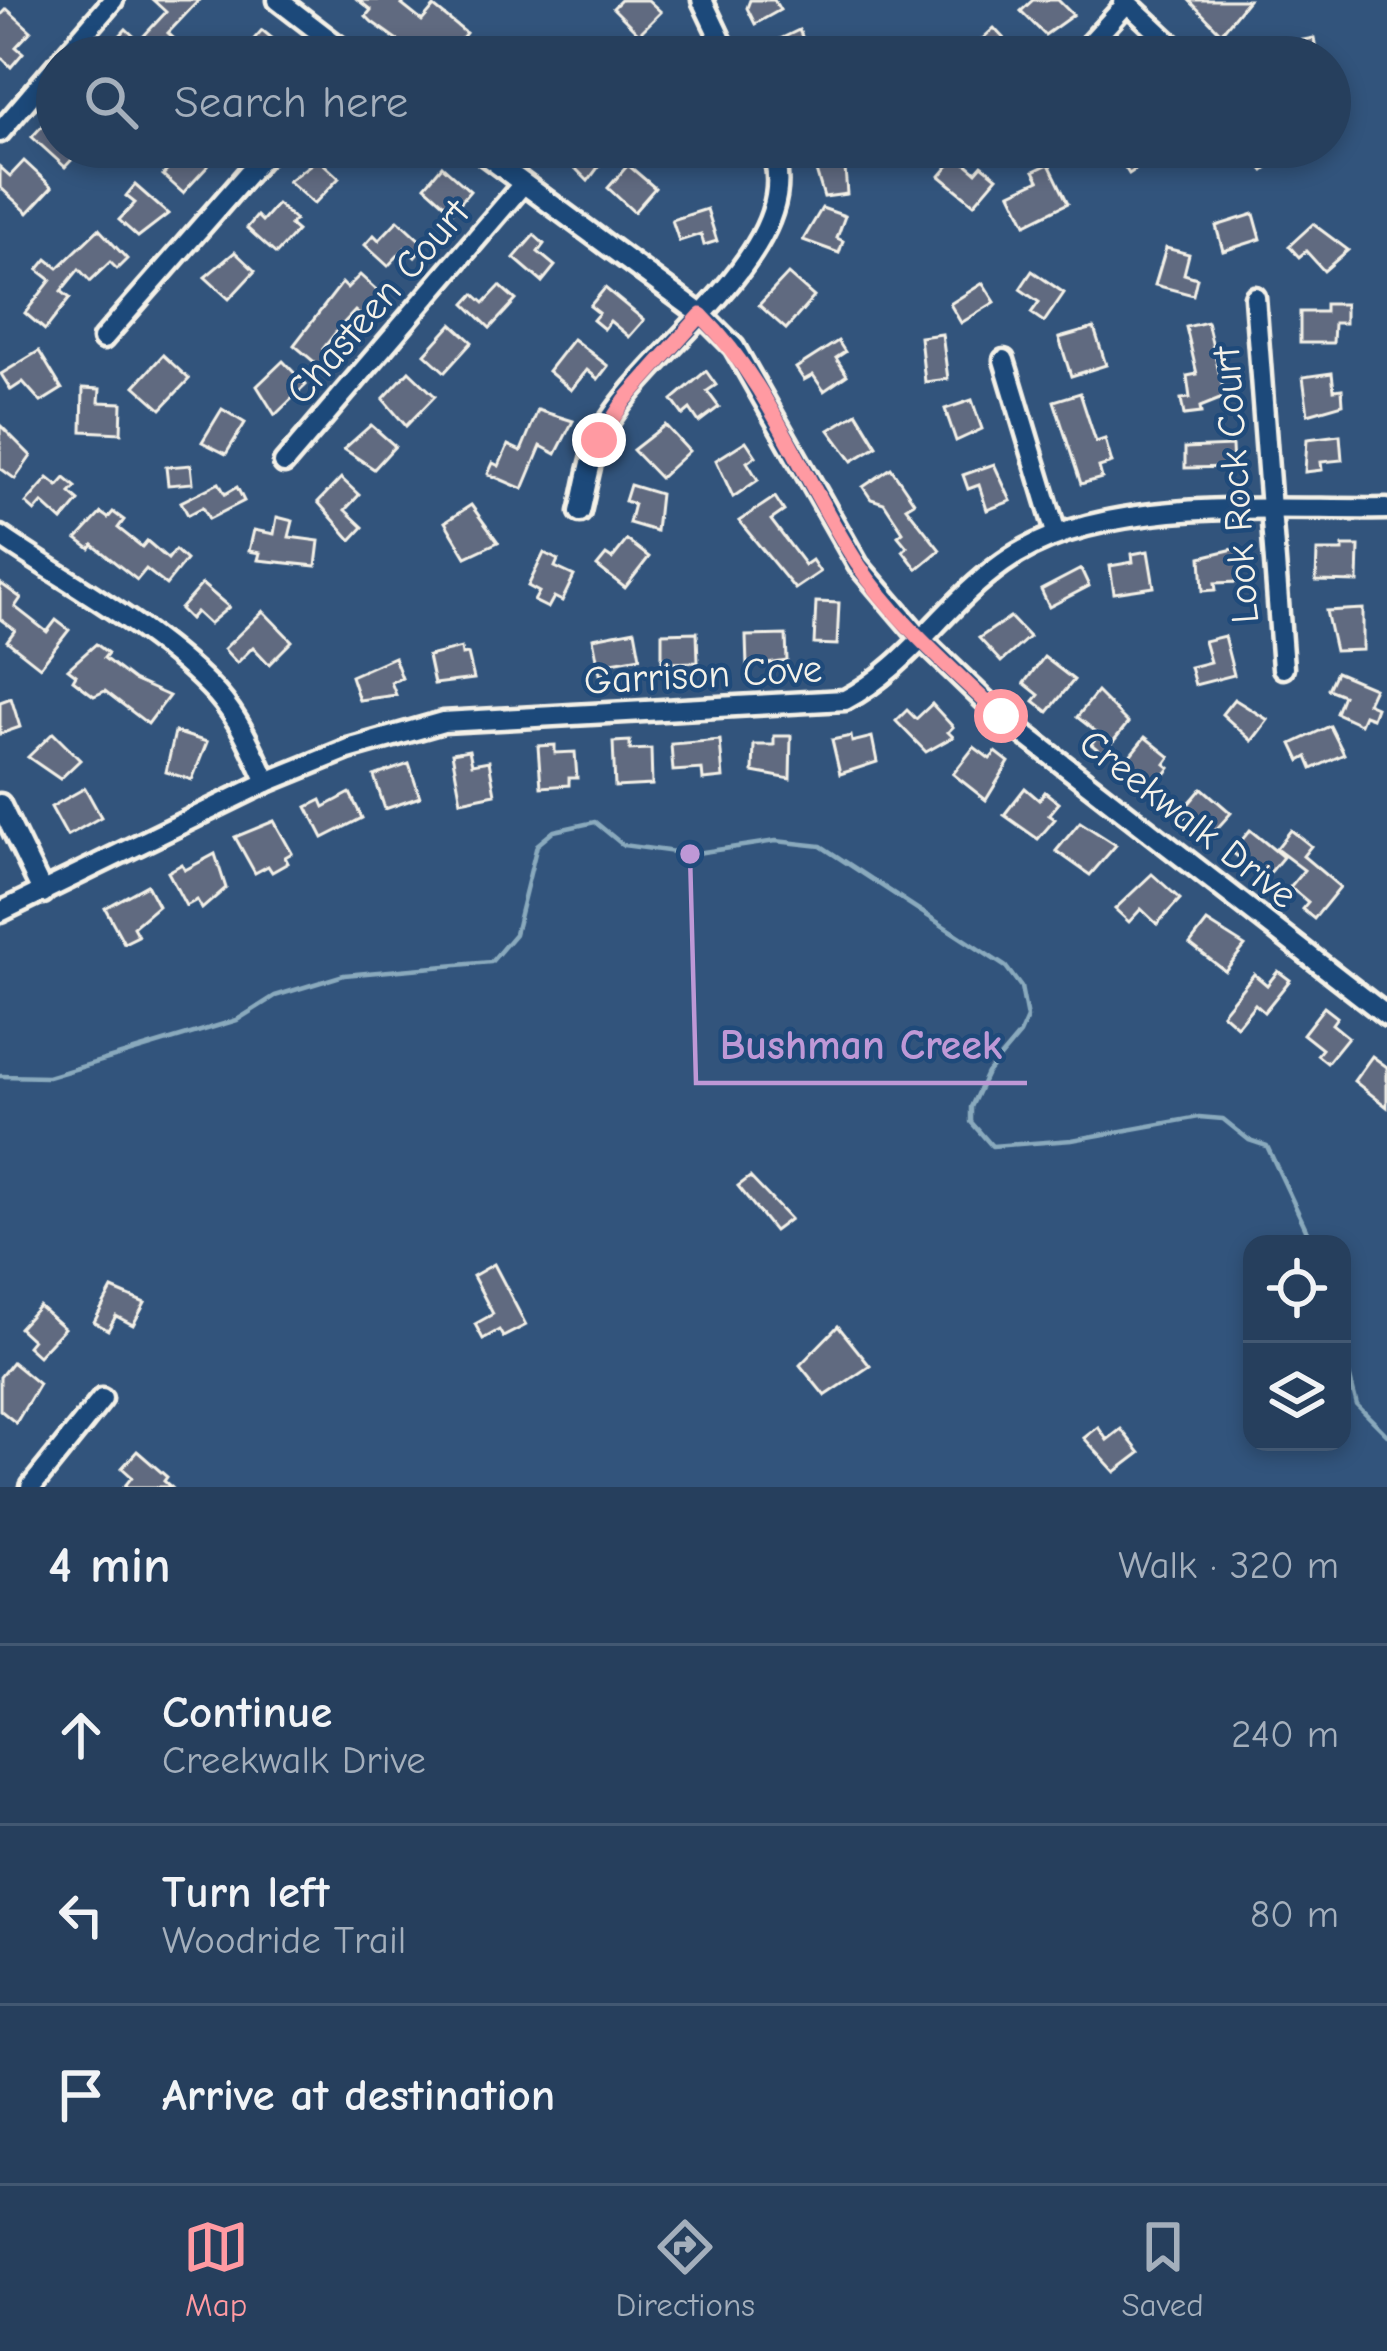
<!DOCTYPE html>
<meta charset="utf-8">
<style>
body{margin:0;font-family:"Comic Neue",sans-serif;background:#324a66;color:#f1f3f6}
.controls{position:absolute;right:36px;bottom:36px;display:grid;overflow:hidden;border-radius:24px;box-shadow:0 6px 18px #0003}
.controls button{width:108px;height:108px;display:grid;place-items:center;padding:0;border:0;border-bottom:3px solid #425872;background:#263f5d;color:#f1f3f6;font:60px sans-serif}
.stop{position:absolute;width:36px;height:36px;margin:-27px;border:9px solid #ff9aa2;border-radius:50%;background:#fff}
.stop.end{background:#ff9aa2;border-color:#fff;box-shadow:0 3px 12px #0008}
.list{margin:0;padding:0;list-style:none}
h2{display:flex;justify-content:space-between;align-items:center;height:156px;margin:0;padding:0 48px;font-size:51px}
h2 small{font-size:39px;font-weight:400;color:#a4afbc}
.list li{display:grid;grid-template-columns:78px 1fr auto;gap:36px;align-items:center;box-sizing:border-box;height:180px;padding:0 48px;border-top:3px solid #425872}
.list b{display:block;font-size:45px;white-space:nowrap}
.list p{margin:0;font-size:39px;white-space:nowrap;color:#a4afbc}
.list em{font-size:39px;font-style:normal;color:#a4afbc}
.icon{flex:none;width:66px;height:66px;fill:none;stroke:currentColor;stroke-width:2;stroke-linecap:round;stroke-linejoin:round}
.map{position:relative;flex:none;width:1387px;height:1487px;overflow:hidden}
.search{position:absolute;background:#263f5d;box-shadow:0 6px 18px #0003;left:36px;right:36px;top:36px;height:132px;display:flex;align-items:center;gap:30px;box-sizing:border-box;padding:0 42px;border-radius:66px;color:#a4afbc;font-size:45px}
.sheet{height:696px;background:#263f5d}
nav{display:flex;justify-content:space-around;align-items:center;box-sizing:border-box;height:168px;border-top:3px solid #425872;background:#263f5d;font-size:33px;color:#a4afbc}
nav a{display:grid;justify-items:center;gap:6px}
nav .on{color:#ff9aa2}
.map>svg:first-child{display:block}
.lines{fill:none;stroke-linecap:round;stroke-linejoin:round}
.stream{stroke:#8aaabd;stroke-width:4.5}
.building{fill:#606b80;stroke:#f4f1e8;stroke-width:3}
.minor-casing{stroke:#f4f1e8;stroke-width:27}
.minor{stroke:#1f4a7a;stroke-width:18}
.route{stroke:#ff9aa2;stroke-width:15}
.labels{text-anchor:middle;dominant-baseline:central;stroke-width:9;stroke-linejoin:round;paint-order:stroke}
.street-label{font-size:39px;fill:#f4f1e8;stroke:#1f4a7a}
.leader{fill:none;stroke:#be98d6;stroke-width:4.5}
.callout-dot{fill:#be98d6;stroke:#1f4a7a;stroke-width:4.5}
.callout-label{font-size:42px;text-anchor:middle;font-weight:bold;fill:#be98d6;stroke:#1f4a7a;stroke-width:9;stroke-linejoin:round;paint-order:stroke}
</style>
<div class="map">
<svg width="1387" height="1487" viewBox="0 0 1387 1487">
<rect width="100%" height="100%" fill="#32547c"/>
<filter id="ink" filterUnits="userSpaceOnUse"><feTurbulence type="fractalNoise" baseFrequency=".00833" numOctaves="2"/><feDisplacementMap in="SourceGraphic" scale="24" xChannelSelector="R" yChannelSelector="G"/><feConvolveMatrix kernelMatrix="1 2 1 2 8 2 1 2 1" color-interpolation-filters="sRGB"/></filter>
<g filter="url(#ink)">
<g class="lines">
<g class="stream">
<polyline points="0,1076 48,1077 237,1020 275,996 344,975 491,962 515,934 537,845 554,831 595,822 623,845 690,854 776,841 821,846 1006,967 1021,987 1027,1018 1020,1034 987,1073 971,1107 971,1122 992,1146 1072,1140 1199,1117 1223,1119 1249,1140 1267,1146 1313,1244"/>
<polyline points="1342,1347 1357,1405 1387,1435"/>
</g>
</g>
<g class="building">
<polygon points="153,0 199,0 168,33 181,45 169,57 134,57 116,40 126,29 139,41 166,12"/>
<polygon points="358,0 406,0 402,5 422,21 434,7 466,33 447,57 427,42 417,54 372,22 366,16 371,10"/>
<polygon points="621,0 648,0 661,12 639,34 613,8"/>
<polygon points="750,0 774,0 780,10 755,24 747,8"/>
<polygon points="1033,0 1058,0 1073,15 1045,35 1021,11"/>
<polygon points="1189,0 1248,0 1221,33"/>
<polygon points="7,9 31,31 16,47 23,53 11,67 0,56 0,16"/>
<polygon points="994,28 1021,57 963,57"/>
<polygon points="262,30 295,57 253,57 262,46 254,39"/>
<polygon points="799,30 805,43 813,40 820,54 781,57 774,42"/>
<polygon points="1314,38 1317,57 1279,57 1277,45"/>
<polygon points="57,122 57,147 84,147 65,167 32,137 43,125 49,131"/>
<polygon points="554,147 599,147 608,154 588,181"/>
<polygon points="1136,147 1150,160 1129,174 1119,158"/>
<polygon points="1244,147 1295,147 1264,171"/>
<polygon points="188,148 208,166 183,193 163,175"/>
<polygon points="844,156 847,194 824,197 813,161"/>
<polygon points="957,156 976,172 982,165 997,177 974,204 940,176"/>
<polygon points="318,159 339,178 314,204 288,181"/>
<polygon points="24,161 52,187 28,213 0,187 0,167 10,176"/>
<polygon points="1049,164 1068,203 1026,224 1011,193 1039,180 1034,171"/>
<polygon points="628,165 655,188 634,212 608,188"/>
<polygon points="442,166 470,191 453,211 425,186"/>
<polygon points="135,185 168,214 138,237 119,220 135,203 126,196"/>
<polygon points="277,204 295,220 290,225 297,231 276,254 247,228 257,216 262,221"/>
<polygon points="822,208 845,216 837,238 843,241 839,253 803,240"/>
<polygon points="707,209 717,241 704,245 701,234 679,241 672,220"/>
<polygon points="1254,214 1261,239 1223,251 1216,226"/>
<polygon points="398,220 425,245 415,257 405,248 388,266 365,245 374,235 379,240"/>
<polygon points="1313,224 1348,250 1324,271 1306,251 1299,257 1289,246"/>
<polygon points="99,229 127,259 117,269 110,262 90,281 79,269 61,291 70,298 45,330 25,313 51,280 38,270 47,259 58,268"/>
<polygon points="534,235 544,244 538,252 555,266 542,282 514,258"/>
<polygon points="1166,248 1189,254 1184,274 1197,278 1193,295 1155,285"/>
<polygon points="235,252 255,271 229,299 205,277"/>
<polygon points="1032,271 1064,293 1044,322 1031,313 1039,302 1020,289"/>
<polygon points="788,274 814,297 786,329 759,305"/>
<polygon points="360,275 382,295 362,317 355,311 340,327 323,349 330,354 319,366 294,345 342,283 347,288"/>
<polygon points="983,283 995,302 961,323 950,304"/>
<polygon points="500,286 516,300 490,328 465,304 474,294 484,303"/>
<polygon points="605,288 644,320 629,337 610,321 604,329 593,320 599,313 590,306"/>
<polygon points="1325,304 1345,304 1345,323 1334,323 1333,343 1300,343 1300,312 1325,312"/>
<polygon points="1207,322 1225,397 1200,407 1201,413 1184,415 1181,399 1190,398 1187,376 1197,374 1186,327"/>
<polygon points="452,324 472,342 445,372 425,354"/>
<polygon points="1094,328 1106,365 1071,376 1059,338"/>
<polygon points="942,334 948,379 925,382 920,337"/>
<polygon points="573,339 608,366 598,379 587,370 571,390 548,371"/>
<polygon points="838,341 845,352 836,358 847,375 824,391 813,375 804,380 796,368"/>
<polygon points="39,351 62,389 41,402 23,382 11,390 1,374"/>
<polygon points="163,355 189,379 161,409 135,386"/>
<polygon points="283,361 306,385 275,415 257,386"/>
<polygon points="409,371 435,396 406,426 383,399"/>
<polygon points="706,371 716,385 707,391 719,407 699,422 690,409 683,415 672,400"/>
<polygon points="1332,373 1334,390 1342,389 1343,404 1308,414 1303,377"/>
<polygon points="83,388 100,389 99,402 122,403 121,433 82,431"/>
<polygon points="1080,393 1096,442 1105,439 1112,463 1099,467 1102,478 1081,484 1054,401"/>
<polygon points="972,400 982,429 956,441 945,409"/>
<polygon points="222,409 245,423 226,454 202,442"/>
<polygon points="538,410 573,421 556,454 541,446 523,489 488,474 493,463 499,466 508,445 521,451"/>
<polygon points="857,413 877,446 852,461 829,430"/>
<polygon points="0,425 31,456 15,479 0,468"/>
<polygon points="371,425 395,446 374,469 344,449"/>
<polygon points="665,425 689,451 660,478 633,450"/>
<polygon points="1340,435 1342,460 1321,462 1322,470 1305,472 1307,439"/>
<polygon points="746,441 756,456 747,462 758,480 733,497 716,460"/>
<polygon points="1232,446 1233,467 1185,468 1185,448"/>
<polygon points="994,464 1011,501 987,510 979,485 968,489 963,475"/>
<polygon points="191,465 193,483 168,485 166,467"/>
<polygon points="891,468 914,502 906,507 940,550 917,569 903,551 907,547 898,536 903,532 884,503 871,499 863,487"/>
<polygon points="48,478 58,486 65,478 76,487 70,493 79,501 62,521 42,503 35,511 26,503"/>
<polygon points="341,478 359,495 345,510 363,527 351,540 318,502"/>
<polygon points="219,483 225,494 237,487 244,501 209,519 203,507 188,515 181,502"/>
<polygon points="630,485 660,494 656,531 629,523 634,504 625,501"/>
<polygon points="775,497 784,511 771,520 805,565 812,560 820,572 795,589 739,521"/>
<polygon points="471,505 498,542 466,557 445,522"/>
<polygon points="113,512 124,520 118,528 142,547 147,541 168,559 175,550 186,560 166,585 146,569 137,580 93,545 90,549 77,539 101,513 108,518"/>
<polygon points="277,517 293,521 289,537 319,541 316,566 258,560 260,553 249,551 254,530 274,534"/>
<polygon points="627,540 649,557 625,588 597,566 606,555 612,559"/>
<polygon points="1343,546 1359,546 1358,582 1316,581 1317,551 1343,551"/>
<polygon points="1238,548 1240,582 1215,583 1216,590 1203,591 1201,557"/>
<polygon points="1148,551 1154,587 1114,593 1110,566 1133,562 1132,554"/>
<polygon points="544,553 558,560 555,567 574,576 562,601 554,597 548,608 534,601 539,592 528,586"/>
<polygon points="1081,569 1089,586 1049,607 1041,590"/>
<polygon points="0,583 21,598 15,607 47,632 56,620 69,630 40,667 7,641 15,630 0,619"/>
<polygon points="202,584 229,607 209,624 196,612 190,619 180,609"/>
<polygon points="816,602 839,603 837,645 814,644"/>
<polygon points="1363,609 1363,650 1335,651 1326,611"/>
<polygon points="263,611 292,641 269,664 253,647 237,663 224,649"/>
<polygon points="1010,617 1029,637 1001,662 979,638"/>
<polygon points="635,630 640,657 612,662 614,671 600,674 593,638"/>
<polygon points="697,632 698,662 662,663 662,633"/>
<polygon points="786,635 787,661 747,667 746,636"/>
<polygon points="1224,636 1234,675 1195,685 1190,667 1210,662 1204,641"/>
<polygon points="96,644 108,653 104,658 133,680 169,696 148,724 105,691 94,696 73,680 76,675 68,669"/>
<polygon points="461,648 462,655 468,654 474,679 434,684 428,656"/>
<polygon points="394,657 402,678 391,682 396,695 359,700 351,676"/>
<polygon points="1044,657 1074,680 1048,712 1034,701 1039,695 1024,683"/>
<polygon points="1336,672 1374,688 1367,703 1376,707 1372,718 1364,715 1360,724 1336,713 1343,695 1328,689"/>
<polygon points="1097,692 1128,723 1103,754 1091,744 1099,734 1077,717"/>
<polygon points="11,698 20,727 0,734 0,702"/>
<polygon points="1234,699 1268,720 1252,741 1222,714"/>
<polygon points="932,704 953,727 948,732 953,737 926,752 896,721 907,710 916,719"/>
<polygon points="1330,726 1344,754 1312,769 1307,757 1300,761 1292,744"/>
<polygon points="175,732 207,742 192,780 166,772"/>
<polygon points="53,733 80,760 60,779 28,757"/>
<polygon points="774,736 791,736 790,779 753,772 754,745 774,745"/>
<polygon points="851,736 852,742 872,737 877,762 840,774 832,740"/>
<polygon points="1145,737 1170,757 1165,764 1170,768 1151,792 1124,763"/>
<polygon points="720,740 723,778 703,780 702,769 673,771 671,744"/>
<polygon points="630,741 630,750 651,749 652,785 615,787 613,742"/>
<polygon points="555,745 555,753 575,752 577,778 569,778 569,785 541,787 538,746"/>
<polygon points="974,747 990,759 996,752 1009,762 986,800 953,774"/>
<polygon points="469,750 472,764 489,761 495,794 461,801 452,753"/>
<polygon points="409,764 420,797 385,809 374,776"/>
<polygon points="85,788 101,817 67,836 51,807"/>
<polygon points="1025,788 1039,800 1045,792 1059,803 1049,815 1055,819 1038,839 1004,815"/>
<polygon points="1202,788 1231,813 1212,834 1180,814"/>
<polygon points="350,793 362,818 323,838 307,807 321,800 324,807"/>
<polygon points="274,821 292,853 285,857 288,863 272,872 268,866 255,873 235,837"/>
<polygon points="1080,822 1116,845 1090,875 1056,851"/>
<polygon points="1250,830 1283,857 1265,879 1232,852"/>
<polygon points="1291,830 1311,846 1303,856 1340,887 1314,919 1302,909 1308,902 1290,887 1304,870 1276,849"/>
<polygon points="215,854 226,888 202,909 197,900 186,906 168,872 182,864 185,870"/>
<polygon points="1152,874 1180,899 1157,924 1141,909 1129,922 1115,909"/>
<polygon points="147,885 158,906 133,927 138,936 124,943 105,908"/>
<polygon points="1207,922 1245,946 1225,971 1190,944"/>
<polygon points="1278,971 1290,980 1264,1012 1255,1004 1237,1026 1222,1013 1254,974 1267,985"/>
<polygon points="1324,1007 1337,1017 1332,1024 1348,1037 1327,1063 1317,1055 1322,1049 1303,1034"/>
<polygon points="1372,1056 1387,1067 1387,1107 1354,1081"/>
<polygon points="750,1177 790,1219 774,1231 738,1186"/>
<polygon points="494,1264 526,1325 503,1337 499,1330 483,1339 475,1324 493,1314 473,1276"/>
<polygon points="112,1289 145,1303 133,1325 116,1316 108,1330 94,1322"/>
<polygon points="39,1306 64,1328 38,1356 27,1346 32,1340 19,1328"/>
<polygon points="838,1326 870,1366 825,1396 800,1365"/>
<polygon points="12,1362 39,1384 16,1423 0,1410 0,1377"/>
<polygon points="1098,1427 1107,1440 1121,1429 1140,1453 1115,1472 1084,1438"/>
<polygon points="137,1451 167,1477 164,1481 171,1487 124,1487 132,1477 122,1468"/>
</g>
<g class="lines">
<defs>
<g id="minor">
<polyline points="278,0 352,57"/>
<polyline points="702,0 729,57"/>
<polyline points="1124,0 1185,57"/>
<polyline points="64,57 113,0"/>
<polyline points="1078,57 1127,3"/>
<polyline points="0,132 57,65"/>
<polyline points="474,147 702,315 734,347 858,565 922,640 1001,716 1387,1016"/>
<polyline points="1255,297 1283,668"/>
<polyline points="103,339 271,147"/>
<polyline points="1004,360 1056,533"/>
<polyline points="284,463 523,184"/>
<path d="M580 512C586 489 589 461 599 439 637 354 816 248 770 147"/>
<path d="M0 536C71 585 159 630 217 694 240 720 253 751 267 782"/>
<polyline points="0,804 43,893"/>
<path d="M0 912 267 782 348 749 443 722 845 700C908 667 945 604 1003 563 1098 494 1272 511 1387 509"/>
<polyline points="31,1487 102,1399"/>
</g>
</defs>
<use href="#minor" class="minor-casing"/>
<use href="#minor" class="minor"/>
</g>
</g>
<g class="lines" filter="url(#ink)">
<path class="route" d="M599 440 625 400 701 315C771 385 803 481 857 563 895 621 952 669 1001 716"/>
</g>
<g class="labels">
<g class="street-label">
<text transform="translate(378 302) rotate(-49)">Chasteen Court</text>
<text transform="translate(1236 485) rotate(-94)">Look Rock Court</text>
<text transform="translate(703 675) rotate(-3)">Garrison Cove</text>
<text transform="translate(1188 819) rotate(38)">Creekwalk Drive</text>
</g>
</g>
<path class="leader" d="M690 854L696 1083H1027"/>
<circle class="callout-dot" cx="690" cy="854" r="12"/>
<g class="callout-label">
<text x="861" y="1059">Bushman Creek</text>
</g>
</svg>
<div class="controls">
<button><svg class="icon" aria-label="locate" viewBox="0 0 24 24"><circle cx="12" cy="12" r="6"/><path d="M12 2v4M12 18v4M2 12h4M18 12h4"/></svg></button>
<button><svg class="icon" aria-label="layers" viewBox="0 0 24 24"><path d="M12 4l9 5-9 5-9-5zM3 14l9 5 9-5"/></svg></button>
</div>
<div class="stop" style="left:1001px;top:716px"></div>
<div class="stop end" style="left:599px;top:440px"></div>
<div class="search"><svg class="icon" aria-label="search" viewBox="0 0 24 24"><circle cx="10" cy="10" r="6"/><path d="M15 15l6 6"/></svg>Search here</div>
</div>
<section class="sheet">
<h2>4 min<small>Walk · 320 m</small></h2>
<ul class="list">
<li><svg class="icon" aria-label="ahead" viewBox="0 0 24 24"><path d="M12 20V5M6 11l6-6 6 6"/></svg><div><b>Continue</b><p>Creekwalk Drive</p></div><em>240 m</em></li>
<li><svg class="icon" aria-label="left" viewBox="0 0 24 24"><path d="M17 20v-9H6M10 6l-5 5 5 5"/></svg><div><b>Turn left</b><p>Woodride Trail</p></div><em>80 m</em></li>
<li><svg class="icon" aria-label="arrive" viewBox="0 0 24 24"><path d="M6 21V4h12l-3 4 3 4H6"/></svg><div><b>Arrive at destination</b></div></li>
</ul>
</section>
<nav>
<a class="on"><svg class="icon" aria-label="map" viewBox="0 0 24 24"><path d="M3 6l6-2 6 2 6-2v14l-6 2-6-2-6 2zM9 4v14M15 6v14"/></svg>Map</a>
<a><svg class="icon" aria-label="directions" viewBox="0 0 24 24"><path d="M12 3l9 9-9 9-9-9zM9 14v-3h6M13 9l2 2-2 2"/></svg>Directions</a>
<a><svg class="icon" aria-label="saved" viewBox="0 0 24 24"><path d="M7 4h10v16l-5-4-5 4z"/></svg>Saved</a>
</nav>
